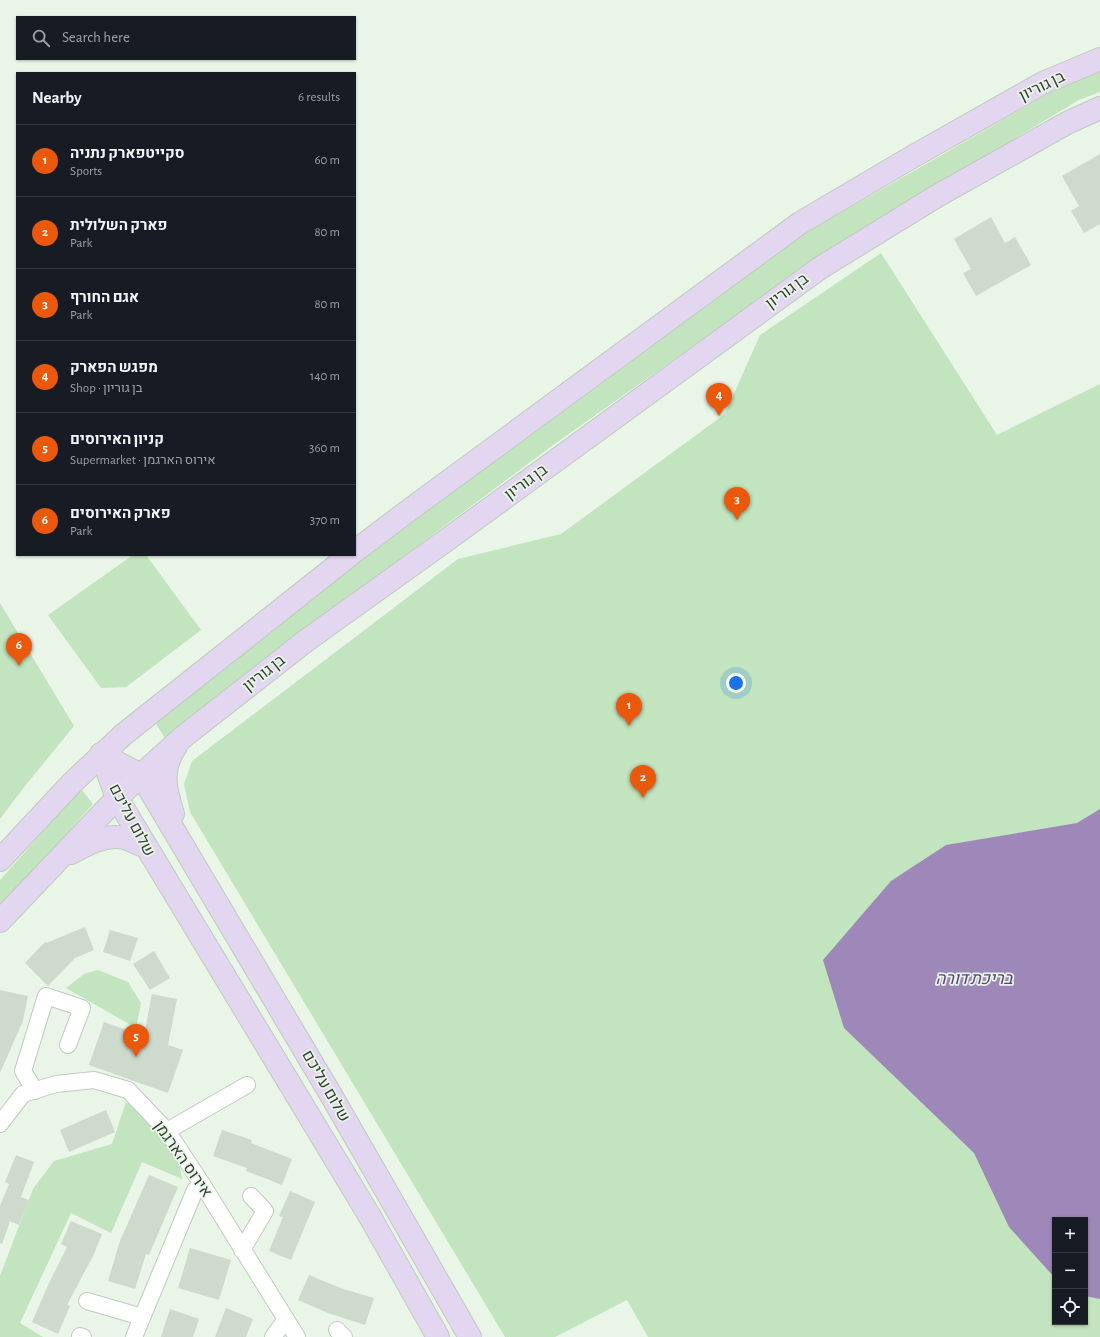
<!DOCTYPE html>
<meta charset="utf-8">
<style>
body{margin:0;font-family:"Alegreya Sans",Heebo,sans-serif;background:#20242c;color:#f1f3f6}
.controls{position:absolute;right:12px;bottom:12px;display:grid;overflow:hidden;border-radius:0px;box-shadow:0 1px 3px #0004}
.controls button{width:36px;height:36px;display:grid;place-items:center;padding:0;border:0;border-bottom:1px solid #363941;background:#171b24;color:#f1f3f6;font:20px sans-serif}
.you{position:absolute;left:736px;top:683px;width:14px;height:14px;margin:-10px;border:3px solid #fff;border-radius:50%;background:#1a73e8;box-shadow:0 0 0 6px #1a73e833}
.badge{display:grid;place-items:center;width:26px;height:26px;border-radius:50%;background:#ea580c;color:#fff;font-size:13px;font-weight:700}
.pin{position:absolute;translate:-50% -33px;filter:drop-shadow(0 1px 2px #0008)}
.pin::after{content:'';position:absolute;top:21px;width:14px;height:12px;background:inherit;clip-path:polygon(0 0,100% 0,50% 100%)}
.list{margin:0;padding:0;list-style:none}
h2{display:flex;justify-content:space-between;align-items:center;height:52px;margin:0;padding:0 16px;font-size:17px}
h2 small{font-size:13px;font-weight:400;color:#9ea1a6}
.list li{display:grid;grid-template-columns:26px 1fr auto;gap:12px;align-items:center;box-sizing:border-box;height:72px;padding:0 16px;border-top:1px solid #363941}
.list b{display:block;font-size:15px;white-space:nowrap}
.list p{margin:0;font-size:13px;white-space:nowrap;color:#9ea1a6}
.list em{font-size:13px;font-style:normal;color:#9ea1a6}
.icon{flex:none;width:22px;height:22px;fill:none;stroke:currentColor;stroke-width:2;stroke-linecap:round;stroke-linejoin:round}
.map{position:relative;flex:none;width:1100px;height:1337px;overflow:hidden}
.search{position:absolute;background:#171b24;box-shadow:0 1px 3px #0004;left:16px;top:16px;width:340px;height:44px;display:flex;align-items:center;gap:10px;box-sizing:border-box;padding:0 14px;border-radius:0px;color:#9ea1a6;font-size:15px}
.panel{position:absolute;background:#171b24;box-shadow:0 1px 3px #0004;left:16px;top:72px;width:340px;height:484px;border-radius:0px}
.map>svg:first-child{display:block}
.green{fill:#c2e4be;fill-rule:evenodd}
.water{fill:#9e87b9}
.building{fill:#cddacc}
.lines{fill:none;stroke-linecap:round;stroke-linejoin:round}
.minor-casing{stroke:#bfcbbe;stroke-width:18}
.secondary-casing{stroke:#bfcbbe;stroke-width:24}
.minor{stroke:#fff;stroke-width:16}
.secondary{stroke:#e3d6f0;stroke-width:22}
.labels{text-anchor:middle;dominant-baseline:central;stroke-width:3.5;stroke-linejoin:round;paint-order:stroke}
.street-label{font-size:16px;fill:#383d37;stroke:#e8f5e7}
.water-label{font-size:17px;font-style:italic;fill:#5d3e7e;stroke:#e8f5e7}
</style>
<div class="map">
<svg width="1100" height="1337" viewBox="0 0 1100 1337">
<rect width="100%" height="100%" fill="#e8f5e7"/>
<g class="green">
<polygon points="1100,72 1100,92 1079,100 826,252 549,448 296,637 167,742 155,722 419,513 800,236 1062,86"/>
<path d="M881 253 997 435 1100 384V1337H648L627 1300 555 1337H505L190 812 184 784 192 761 458 559 561 534 725 414 760 335ZM1055 1220H1085V1322H1055Z"/>
<polygon points="133,555 146,555 201,630 126,687 101,688 48,615"/>
<polygon points="0,603 74,726 25,786 0,819"/>
<polygon points="81,789 93,804 0,909 0,880"/>
<polygon points="98,970 128,982 141,1003 136,1028 66,988 84,974"/>
<polygon points="126,1102 151,1122 179,1162 182,1179 142,1162 111,1233 71,1213 20,1323 43,1337 0,1337 0,1276 33,1189 54,1161 112,1144"/>
</g>
<polygon class="water" points="1100,809 1100,1299 1085,1296 1085,1220 1055,1220 1055,1278 1009,1227 974,1153 844,1028 823,960 891,881 946,845 1077,823"/>
<g class="building">
<polygon points="1100,154 1100,224 1084,233 1071,211 1079,206 1062,176"/>
<polygon points="991,217 1005,243 1015,237 1031,265 976,296 963,273 971,269 954,239"/>
<polygon points="85,927 94,950 75,958 48,986 25,963 45,942 46,943"/>
<polygon points="110,930 138,938 130,961 103,952"/>
<polygon points="154,951 170,978 150,990 133,964"/>
<polygon points="0,990 28,996 22,1025 21,1025 0,1073"/>
<polygon points="152,994 177,999 168,1045 183,1050 168,1093 89,1065 104,1022 144,1036"/>
<polygon points="106,1110 115,1132 69,1152 60,1130"/>
<polygon points="222,1130 252,1140 251,1143 292,1159 282,1185 246,1171 247,1168 213,1156"/>
<polygon points="16,1155 34,1162 21,1197 29,1200 19,1225 10,1221 2,1244 0,1243 0,1206 9,1184 5,1182"/>
<polygon points="149,1175 178,1187 149,1255 146,1254 135,1289 108,1281 120,1241"/>
<polygon points="290,1191 315,1202 291,1260 269,1251 283,1217 279,1216"/>
<polygon points="71,1221 102,1234 93,1256 67,1305 70,1306 58,1334 32,1322 49,1283 67,1247 61,1244"/>
<polygon points="190,1248 231,1260 219,1300 178,1288"/>
<polygon points="309,1275 343,1289 374,1298 365,1325 328,1313 298,1300"/>
<polygon points="226,1308 253,1319 246,1337 215,1337"/>
<polygon points="170,1309 199,1319 193,1337 161,1337"/>
</g>
<g class="lines">
<defs>
<g id="minor">
<polyline points="35,1091 23,1071 46,996 82,1008 68,1045"/>
<polyline points="0,1124 23,1094 56,1084 94,1080 128,1090 167,1131 202,1184 297,1337"/>
<polyline points="167,1131 247,1085"/>
<polyline points="242,1250 265,1211 251,1196"/>
<polyline points="87,1301 142,1317"/>
<polyline points="337,1330 344,1337"/>
<polyline points="80,1336 83,1337"/>
<polyline points="134,1337 195,1190 202,1184"/>
<polyline points="273,1337 286,1319"/>
</g>
<g id="secondary">
<polyline points="355,551 412,508 800,223 912,157 1043,83 1100,59"/>
<polyline points="101,754 141,775 331,1095 470,1337"/>
<polyline points="101,754 117,798 369,1215 438,1337"/>
<path d="M173 814C165 788 160 770 176 746"/>
<path d="M71 853C87 844 106 834 125 838 131 840 138 844 145 846"/>
<polyline points="0,860 72,783 124,734 350,555"/>
<polyline points="0,921 117,798 141,775 183,737 307,640 448,539 820,268 937,196 1067,123 1100,108"/>
</g>
</defs>
<use href="#minor" class="minor-casing"/>
<use href="#secondary" class="secondary-casing"/>
<use href="#minor" class="minor"/>
<use href="#secondary" class="secondary"/>
</g>
<g class="labels">
<g class="street-label">
<text transform="translate(1042 86) rotate(-26)">בן גוריון</text>
<text transform="translate(787 291) rotate(-36)">בן גוריון</text>
<text transform="translate(526 482) rotate(-36)">בן גוריון</text>
<text transform="translate(264 673) rotate(-38)">בן גוריון</text>
<text transform="translate(132 820) rotate(62)">שלום עליכם</text>
<text transform="translate(326 1086) rotate(60)">שלום עליכם</text>
<text transform="translate(183 1159) rotate(55)">אירוס הארגמן</text>
</g>
<g class="water-label">
<text x="974" y="978">בריכת דורה</text>
</g>
</g>
</svg>
<div class="controls">
<button>+</button>
<button>−</button>
<button><svg class="icon" aria-label="locate" viewBox="0 0 24 24"><circle cx="12" cy="12" r="6"/><path d="M12 2v4M12 18v4M2 12h4M18 12h4"/></svg></button>
</div>
<div class="you"></div>
<div class="pin badge" style="left:629px;top:726px">1</div>
<div class="pin badge" style="left:643px;top:798px">2</div>
<div class="pin badge" style="left:737px;top:520px">3</div>
<div class="pin badge" style="left:719px;top:416px">4</div>
<div class="pin badge" style="left:136px;top:1057px">5</div>
<div class="pin badge" style="left:19px;top:666px">6</div>
<div class="search"><svg class="icon" aria-label="search" viewBox="0 0 24 24"><circle cx="10" cy="10" r="6"/><path d="M15 15l6 6"/></svg>Search here</div>
<section class="panel">
<h2>Nearby<small>6 results</small></h2>
<ul class="list">
<li><span class="badge">1</span><div><b>סקייטפארק נתניה</b><p>Sports</p></div><em>60 m</em></li>
<li><span class="badge">2</span><div><b>פארק השלולית</b><p>Park</p></div><em>80 m</em></li>
<li><span class="badge">3</span><div><b>אגם החורף</b><p>Park</p></div><em>80 m</em></li>
<li><span class="badge">4</span><div><b>מפגש הפארק</b><p>Shop · בן גוריון</p></div><em>140 m</em></li>
<li><span class="badge">5</span><div><b>קניון האירוסים</b><p>Supermarket · אירוס הארגמן</p></div><em>360 m</em></li>
<li><span class="badge">6</span><div><b>פארק האירוסים</b><p>Park</p></div><em>370 m</em></li>
</ul>
</section>
</div>
